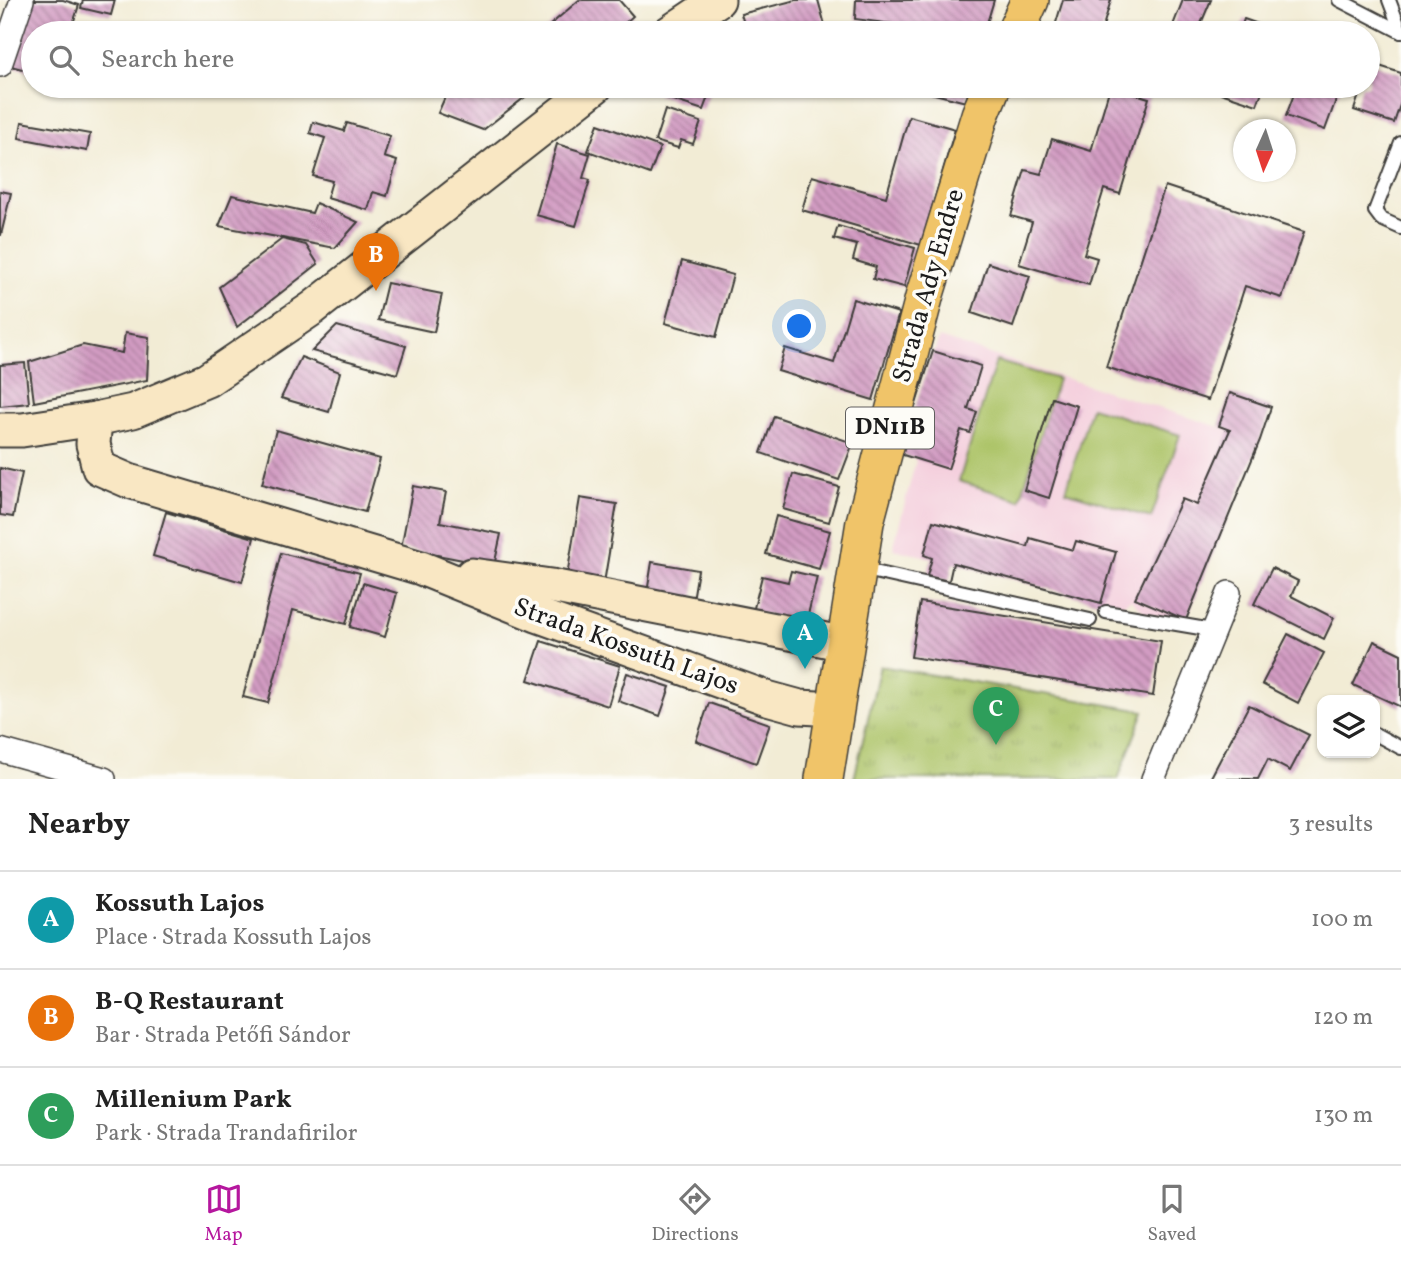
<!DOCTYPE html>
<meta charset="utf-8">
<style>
body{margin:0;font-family:Vollkorn,serif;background:#f6f6f6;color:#222}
.controls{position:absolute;right:21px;bottom:21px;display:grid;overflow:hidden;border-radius:14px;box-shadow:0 2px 5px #0004}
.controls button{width:63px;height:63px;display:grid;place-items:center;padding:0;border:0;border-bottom:2px solid #e0e0e0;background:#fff;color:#222;font:35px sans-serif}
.compass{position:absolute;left:1233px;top:119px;width:63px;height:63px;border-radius:50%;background:#fff;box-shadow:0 2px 5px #0004;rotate:183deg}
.you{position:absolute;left:800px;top:327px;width:24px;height:24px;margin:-18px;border:5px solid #fff;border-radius:50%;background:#1a73e8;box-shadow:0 0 0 10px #1a73e833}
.badge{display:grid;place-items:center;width:46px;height:46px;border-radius:50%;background:#b5179e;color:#fff;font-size:23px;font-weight:700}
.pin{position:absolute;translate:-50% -58px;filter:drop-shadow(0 2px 4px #0008)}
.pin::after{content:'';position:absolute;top:37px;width:24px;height:21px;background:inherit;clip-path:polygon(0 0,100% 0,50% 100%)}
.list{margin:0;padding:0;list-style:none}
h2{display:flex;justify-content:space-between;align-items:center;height:91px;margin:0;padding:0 28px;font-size:30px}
h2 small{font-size:23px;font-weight:400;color:#767676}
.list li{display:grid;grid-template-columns:46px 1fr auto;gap:21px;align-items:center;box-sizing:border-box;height:98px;padding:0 28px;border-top:2px solid #e0e0e0}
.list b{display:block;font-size:26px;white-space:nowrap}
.list p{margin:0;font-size:23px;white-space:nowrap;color:#767676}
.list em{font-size:23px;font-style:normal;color:#767676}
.icon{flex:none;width:38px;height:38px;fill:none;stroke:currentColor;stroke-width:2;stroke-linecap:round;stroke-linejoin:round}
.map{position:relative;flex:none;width:1401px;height:779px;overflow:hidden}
.search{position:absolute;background:#fff;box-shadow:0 2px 5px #0004;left:21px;right:21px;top:21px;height:77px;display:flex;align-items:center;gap:18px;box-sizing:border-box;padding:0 24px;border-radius:38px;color:#767676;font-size:26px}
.sheet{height:385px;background:#fff}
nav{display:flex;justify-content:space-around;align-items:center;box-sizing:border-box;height:98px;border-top:2px solid #e0e0e0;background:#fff;font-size:19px;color:#767676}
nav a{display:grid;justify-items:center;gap:4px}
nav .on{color:#b5179e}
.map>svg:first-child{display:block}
.built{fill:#f4cfdd}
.grass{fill:url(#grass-tufts);stroke:#647042;stroke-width:2}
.pitch{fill:#adc469;stroke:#647042;stroke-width:2}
.building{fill:url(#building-back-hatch)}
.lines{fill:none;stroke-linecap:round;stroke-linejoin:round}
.lane-casing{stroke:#3c3b38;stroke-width:16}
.street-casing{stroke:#3c3b38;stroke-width:26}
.secondary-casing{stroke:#3c3b38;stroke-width:37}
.primary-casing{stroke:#3c3b38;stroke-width:40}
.lane{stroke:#fff;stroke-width:12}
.street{stroke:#fff;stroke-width:23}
.secondary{stroke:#f9e7c3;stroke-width:33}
.primary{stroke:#f0c469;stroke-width:37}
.labels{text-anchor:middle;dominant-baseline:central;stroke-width:7;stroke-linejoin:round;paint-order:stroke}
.shield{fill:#fdfcf7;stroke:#605f5e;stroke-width:2}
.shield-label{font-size:24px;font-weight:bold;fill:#1c1c1c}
.street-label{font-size:26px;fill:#1c1c1c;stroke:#fdfcf7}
</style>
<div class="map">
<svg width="1401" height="779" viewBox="0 0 1401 779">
<defs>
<pattern id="grass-tufts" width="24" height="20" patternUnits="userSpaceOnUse" patternTransform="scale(1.75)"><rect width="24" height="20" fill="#adc469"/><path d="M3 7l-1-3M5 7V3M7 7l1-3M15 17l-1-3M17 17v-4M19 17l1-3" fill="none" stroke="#94a85a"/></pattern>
<pattern id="building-back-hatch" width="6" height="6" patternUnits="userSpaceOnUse" patternTransform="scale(1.75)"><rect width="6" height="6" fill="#d29bc2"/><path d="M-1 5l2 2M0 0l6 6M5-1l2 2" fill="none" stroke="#aa7e9d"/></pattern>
</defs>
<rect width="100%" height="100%" fill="#fdfcf7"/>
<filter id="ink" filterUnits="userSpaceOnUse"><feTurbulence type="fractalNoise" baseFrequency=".0143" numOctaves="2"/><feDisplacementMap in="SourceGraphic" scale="14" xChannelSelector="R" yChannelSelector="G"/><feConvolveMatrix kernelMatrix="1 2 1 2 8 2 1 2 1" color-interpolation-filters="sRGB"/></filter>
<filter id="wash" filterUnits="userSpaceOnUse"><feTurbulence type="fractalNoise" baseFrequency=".00686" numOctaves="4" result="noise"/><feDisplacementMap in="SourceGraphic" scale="28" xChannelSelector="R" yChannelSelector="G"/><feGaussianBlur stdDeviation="1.57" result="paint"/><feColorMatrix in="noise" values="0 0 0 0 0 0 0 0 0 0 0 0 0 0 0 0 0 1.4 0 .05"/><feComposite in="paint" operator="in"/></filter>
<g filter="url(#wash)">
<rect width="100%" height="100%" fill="#f2ecd5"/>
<polygon class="built" points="939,338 1260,440 1185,623 1145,613 1131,599 1119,607 1101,603 953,563 893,549 916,460 900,454"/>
<polygon class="grass" points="880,666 1144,711 1118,779 854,779"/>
<g class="pitch">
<polygon points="996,361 1058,379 1020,500 959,481"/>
<polygon points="1091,407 1180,435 1151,518 1066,491"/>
</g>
<g id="blocks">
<g class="building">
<polygon points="30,0 63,0 79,5 70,33 33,33 33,72 11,66"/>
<polygon points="83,0 115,0 111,15 81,8"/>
<polygon points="579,0 619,0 633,16 614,33 541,33"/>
<polygon points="796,0 818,0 825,25 795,33 747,33 741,14"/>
<polygon points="856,0 994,0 984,33 958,33 855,19"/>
<polygon points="1063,0 1111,0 1101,33 1081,33 1055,26"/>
<polygon points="1183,0 1211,0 1197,33 1170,33"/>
<polygon points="1244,19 1284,33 1239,33"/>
<polygon points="1370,63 1401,73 1401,102 1394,123 1354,110 1362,86 1368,86 1368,69"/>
<polygon points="450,86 455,86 481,97 492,86 516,86 525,97 483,130 438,113"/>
<polygon points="661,86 712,86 703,110 658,95"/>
<polygon points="925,86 970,86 966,102 923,91"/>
<polygon points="1220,86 1264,86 1257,105 1218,92"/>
<polygon points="1297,86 1341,86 1325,130 1286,116"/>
<polygon points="1110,87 1149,98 1120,194 1104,189 1084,254 1097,258 1089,285 1019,264 1032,222 1011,216 1025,170 1041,174 1052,139 1091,151"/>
<polygon points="665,110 701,122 693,144 681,140 678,148 655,141"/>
<polygon points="909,116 955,129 921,245 802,210 812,176 886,197"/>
<polygon points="22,122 90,134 87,151 19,138"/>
<polygon points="313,122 344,131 347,123 390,136 384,157 397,161 387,196 373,192 368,210 327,198 332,181 313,176 325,138 310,133"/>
<polygon points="598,124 660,147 650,174 588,151"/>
<polygon points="557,144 590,154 583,178 590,180 576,226 536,215"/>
<polygon points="1165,186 1304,232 1282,298 1245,286 1208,400 1106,367"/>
<polygon points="0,191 11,193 1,235 0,235"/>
<polygon points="232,195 312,213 316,203 358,222 335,248 219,226"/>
<polygon points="838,226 915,248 904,287 873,279 876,267 853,260 857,245 834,239"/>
<polygon points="282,239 306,245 318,264 237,327 219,287"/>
<polygon points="682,261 733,275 716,337 665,323"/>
<polygon points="988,263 1030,276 1013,327 972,313"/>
<polygon points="387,283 442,294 434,332 378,320"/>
<polygon points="853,299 899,313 873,400 778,371 785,348 834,363"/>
<polygon points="337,326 406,346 397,374 312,351"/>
<polygon points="125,333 149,337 147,380 34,402 29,362 83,345 122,353"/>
<polygon points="933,351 981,366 968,409 977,412 970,433 961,430 948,469 900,454"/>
<polygon points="301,357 340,372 329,412 281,398"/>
<polygon points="25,363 29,403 0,406 0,365"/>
<polygon points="1230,393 1271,407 1260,440 1186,620 1135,598 1182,499 1197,505 1230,430 1219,426"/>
<polygon points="1052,398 1077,406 1049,498 1024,490"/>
<polygon points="774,416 853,443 839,480 761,453"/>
<polygon points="276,430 380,459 365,512 262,484"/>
<polygon points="0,468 22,473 13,517 0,515"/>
<polygon points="793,474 839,487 829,522 783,509"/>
<polygon points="413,486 446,492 440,522 501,534 494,566 401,548"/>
<polygon points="580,498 617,504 604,583 567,576"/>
<polygon points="166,512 254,538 242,582 153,556"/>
<polygon points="776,516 830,531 819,569 766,554"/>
<polygon points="933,521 1028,547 1030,538 1073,550 1076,541 1116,552 1101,603 953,563 949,581 927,576 932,558 924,555"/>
<polygon points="281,553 360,573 346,624 293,610 268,703 243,697"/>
<polygon points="652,562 698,570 693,600 647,593"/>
<polygon points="1272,568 1298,581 1291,596 1334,618 1324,639 1254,604"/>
<polygon points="791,571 817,577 806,623 753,612 762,576 788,582"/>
<polygon points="363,583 397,593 385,637 350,627"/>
<polygon points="920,602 1161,641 1153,696 911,657"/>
<polygon points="1288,634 1324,653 1298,703 1262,684"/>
<polygon points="541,641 620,666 608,706 528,680"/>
<polygon points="1374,641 1401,654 1401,707 1353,685"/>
<polygon points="627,673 670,687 660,716 618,701"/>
<polygon points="709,703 770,724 756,763 696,741"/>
<polygon points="1249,705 1309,735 1290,771 1268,759 1258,779 1210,779"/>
</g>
</g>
</g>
<g filter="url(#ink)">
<use href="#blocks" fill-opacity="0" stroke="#3c3b38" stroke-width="2"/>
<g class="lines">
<defs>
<g id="lane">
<polyline points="1339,0 1401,32"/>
<polyline points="1389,0 1401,32"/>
<polyline points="1401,143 1375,211 1381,219 1401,228"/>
<polyline points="861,569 1090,620"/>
<polyline points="1106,612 1212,630"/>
<polyline points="1375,734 1401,748"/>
</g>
<g id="street">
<polyline points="0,65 22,0"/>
<polyline points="0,750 104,779"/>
<polyline points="1153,779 1229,593"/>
</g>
<g id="secondary">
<polyline points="669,33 718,0"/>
<polyline points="95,419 93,444 99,468 129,481 421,568 537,615 767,698 800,707 835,709"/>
<polyline points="0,430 22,430 95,419 133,411 207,380 313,308 596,86"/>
<polyline points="472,575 551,586 846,644"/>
</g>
<g id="primary">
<polyline points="1015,33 1030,0"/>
<polyline points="824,779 865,522 925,294 980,115 992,86"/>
</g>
</defs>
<use href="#lane" class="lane-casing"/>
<use href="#street" class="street-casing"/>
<use href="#secondary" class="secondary-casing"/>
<use href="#primary" class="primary-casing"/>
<use href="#lane" class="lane"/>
<use href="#street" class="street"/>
<use href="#secondary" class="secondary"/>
<use href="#primary" class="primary"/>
</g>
</g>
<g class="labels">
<rect class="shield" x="846" y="407.5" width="88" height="41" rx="5"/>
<g class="shield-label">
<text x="890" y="428">DN11B</text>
</g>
<g class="street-label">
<text transform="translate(929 286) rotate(-74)">Strada Ady Endre</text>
<text transform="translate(626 647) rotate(20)">Strada Kossuth Lajos</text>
</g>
</g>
</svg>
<div class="controls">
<button><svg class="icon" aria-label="layers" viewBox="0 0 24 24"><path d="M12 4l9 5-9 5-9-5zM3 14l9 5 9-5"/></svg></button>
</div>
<svg class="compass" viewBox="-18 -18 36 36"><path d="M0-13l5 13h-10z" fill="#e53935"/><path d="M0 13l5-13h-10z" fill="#767676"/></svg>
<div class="you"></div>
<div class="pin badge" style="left:805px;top:669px;background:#0f9aa8">A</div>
<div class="pin badge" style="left:376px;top:291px;background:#e8710a">B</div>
<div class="pin badge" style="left:996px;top:745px;background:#2e9e5b">C</div>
<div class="search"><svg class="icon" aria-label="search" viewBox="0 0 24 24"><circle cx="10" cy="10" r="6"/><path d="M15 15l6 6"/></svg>Search here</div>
</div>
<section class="sheet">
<h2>Nearby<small>3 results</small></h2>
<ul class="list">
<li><span class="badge" style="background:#0f9aa8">A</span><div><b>Kossuth Lajos</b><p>Place · Strada Kossuth Lajos</p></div><em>100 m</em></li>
<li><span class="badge" style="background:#e8710a">B</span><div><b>B-Q Restaurant</b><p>Bar · Strada Petőfi Sándor</p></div><em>120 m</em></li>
<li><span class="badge" style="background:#2e9e5b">C</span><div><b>Millenium Park</b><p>Park · Strada Trandafirilor</p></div><em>130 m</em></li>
</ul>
</section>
<nav>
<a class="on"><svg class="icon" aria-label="map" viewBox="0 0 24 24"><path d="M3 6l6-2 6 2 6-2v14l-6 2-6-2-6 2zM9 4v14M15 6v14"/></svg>Map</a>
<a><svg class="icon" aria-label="directions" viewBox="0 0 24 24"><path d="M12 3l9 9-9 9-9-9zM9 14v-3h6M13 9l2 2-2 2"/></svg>Directions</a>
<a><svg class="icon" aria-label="saved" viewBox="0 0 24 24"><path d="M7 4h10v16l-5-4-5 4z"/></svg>Saved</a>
</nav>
